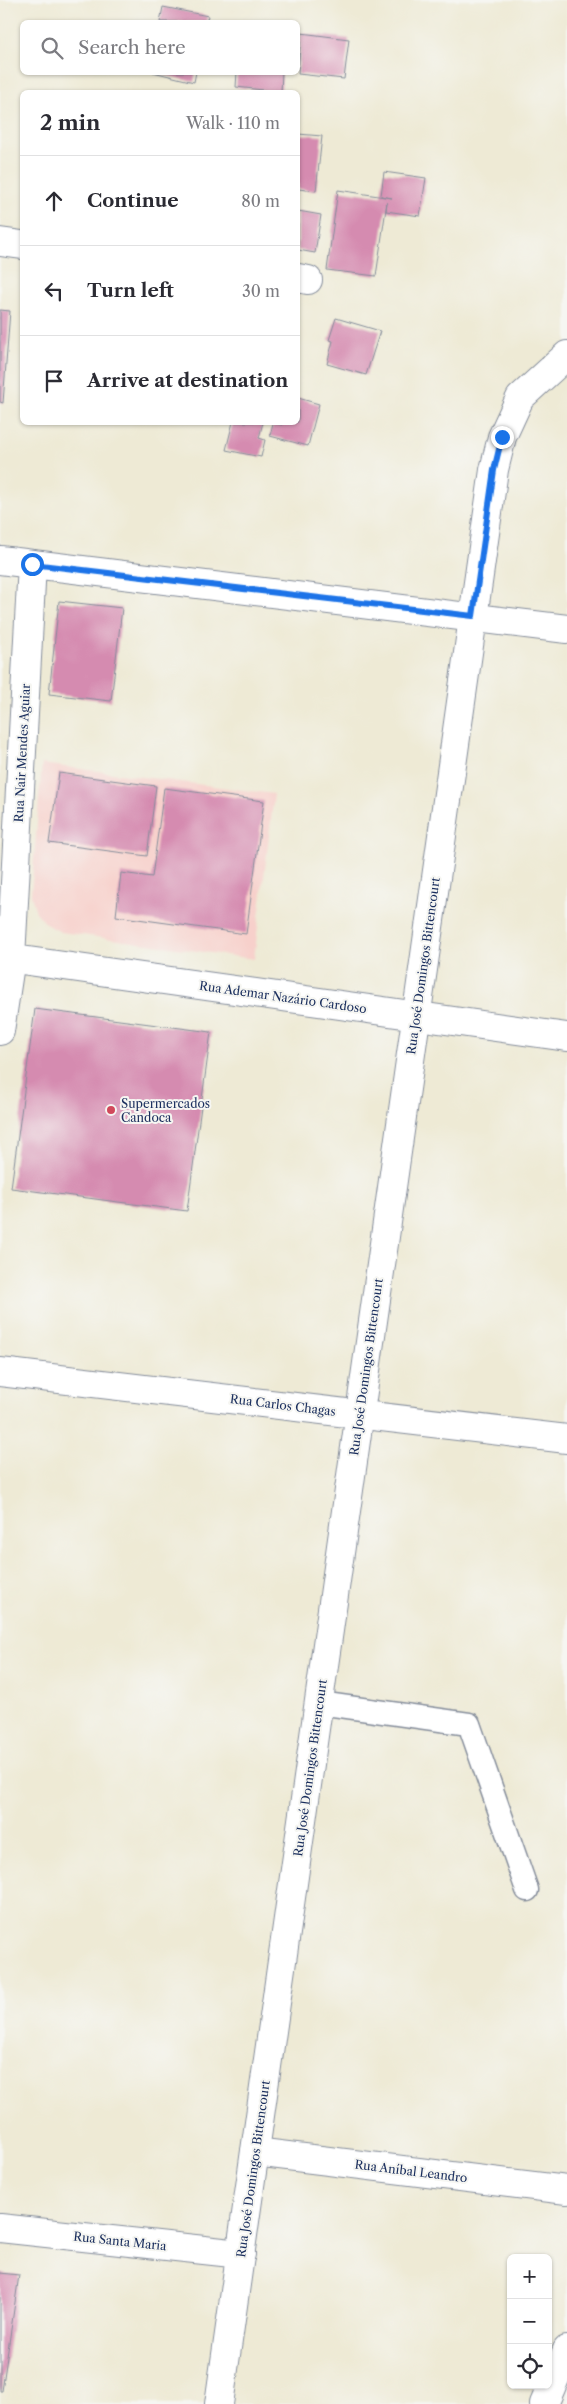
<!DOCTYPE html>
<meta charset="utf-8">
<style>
body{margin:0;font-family:"Libre Caslon Text",serif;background:#f2f2f3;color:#2b2b33}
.controls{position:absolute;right:15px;bottom:15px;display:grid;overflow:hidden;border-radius:8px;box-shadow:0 1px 4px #0004}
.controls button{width:45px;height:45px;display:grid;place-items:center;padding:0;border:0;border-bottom:1px solid #e1e1e2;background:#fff;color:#2b2b33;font:25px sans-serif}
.stop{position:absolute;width:15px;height:15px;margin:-11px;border:4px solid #1a73e8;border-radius:50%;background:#fff}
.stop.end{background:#1a73e8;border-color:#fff;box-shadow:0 1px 5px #0008}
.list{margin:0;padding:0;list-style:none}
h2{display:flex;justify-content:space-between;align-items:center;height:65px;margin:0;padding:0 20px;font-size:21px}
h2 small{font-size:16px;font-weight:400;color:#7c7c81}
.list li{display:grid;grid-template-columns:32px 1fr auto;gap:15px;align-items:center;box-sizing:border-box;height:90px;padding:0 20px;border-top:1px solid #e1e1e2}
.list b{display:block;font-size:19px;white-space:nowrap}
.list em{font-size:16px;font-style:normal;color:#7c7c81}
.icon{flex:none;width:28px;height:28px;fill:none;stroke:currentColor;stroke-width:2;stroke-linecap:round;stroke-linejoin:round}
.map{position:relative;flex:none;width:567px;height:2404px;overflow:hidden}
.search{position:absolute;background:#fff;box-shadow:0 1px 4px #0004;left:20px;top:20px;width:280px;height:55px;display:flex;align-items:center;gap:12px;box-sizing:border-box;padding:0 18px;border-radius:8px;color:#7c7c81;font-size:19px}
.panel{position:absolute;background:#fff;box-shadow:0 1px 4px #0004;left:20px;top:90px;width:280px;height:335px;border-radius:8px}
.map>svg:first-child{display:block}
.built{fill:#f7d0cb}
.building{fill:#d58bb0}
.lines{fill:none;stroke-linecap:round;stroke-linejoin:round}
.service-casing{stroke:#848c9a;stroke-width:25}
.minor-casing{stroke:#848c9a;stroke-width:30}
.service{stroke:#fff;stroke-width:22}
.minor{stroke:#fff;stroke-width:28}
.route{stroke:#1a73e8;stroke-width:6}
.poi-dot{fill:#d1495b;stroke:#f6f6f2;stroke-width:2}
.labels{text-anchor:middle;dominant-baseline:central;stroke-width:4;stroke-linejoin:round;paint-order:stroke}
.street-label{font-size:12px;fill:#1b2f5e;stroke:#f6f6f2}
.poi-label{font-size:12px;fill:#1b2f5e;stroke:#f6f6f2;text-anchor:start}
</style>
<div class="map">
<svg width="567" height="2404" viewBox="0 0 567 2404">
<rect width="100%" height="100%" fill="#f6f6f2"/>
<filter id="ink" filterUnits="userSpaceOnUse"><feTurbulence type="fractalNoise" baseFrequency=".02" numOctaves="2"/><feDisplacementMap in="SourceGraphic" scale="10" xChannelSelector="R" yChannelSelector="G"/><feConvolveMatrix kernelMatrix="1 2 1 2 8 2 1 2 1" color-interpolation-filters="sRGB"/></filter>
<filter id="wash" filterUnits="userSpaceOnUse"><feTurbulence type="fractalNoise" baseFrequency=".0096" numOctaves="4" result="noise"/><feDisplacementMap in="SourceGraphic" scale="20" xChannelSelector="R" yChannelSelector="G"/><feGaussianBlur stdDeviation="1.12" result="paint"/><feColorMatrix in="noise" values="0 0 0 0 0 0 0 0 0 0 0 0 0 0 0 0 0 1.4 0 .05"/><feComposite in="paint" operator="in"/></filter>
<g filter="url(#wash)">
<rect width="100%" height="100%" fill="#eeead5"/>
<polygon class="built" points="42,764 274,794 254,959 61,932 47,925 36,912 31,895"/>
<g id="blocks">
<g class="building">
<polygon points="163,7 208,16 206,22 160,22"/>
<polygon points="301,33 349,39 344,79 298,74"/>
<polygon points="153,72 196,72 194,82"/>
<polygon points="237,72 282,72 281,92 236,87"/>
<polygon points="298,134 322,136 316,191 298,189"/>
<polygon points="384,172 426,178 420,216 386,211 387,202 376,276 327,270 338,190 392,198 381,196"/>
<polygon points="298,211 321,215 315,253 298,250"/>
<polygon points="0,310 10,311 3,403 0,402"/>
<polygon points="336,318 380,331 366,375 327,364 333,341 329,340"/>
<polygon points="298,398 319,404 308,446 270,436 273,423 282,425 282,422 298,422"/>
<polygon points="233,422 263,422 259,438 265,440 261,457 226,450"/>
<polygon points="59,601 122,608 111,701 49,694"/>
<polygon points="59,773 156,786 147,856 49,843"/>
<polygon points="164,788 264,801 246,934 116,916 121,873 152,877"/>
<polygon points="35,1009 211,1032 187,1211 11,1188"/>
<polygon points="0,2273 19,2275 2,2391 0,2391"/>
</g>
</g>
</g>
<g filter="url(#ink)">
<use href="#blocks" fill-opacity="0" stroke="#848c9a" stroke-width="1"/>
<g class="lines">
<defs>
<polyline id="service" points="319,1703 469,1724 527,1890"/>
<g id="minor">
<polyline points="0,242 22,245"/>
<polyline points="298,278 308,280"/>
<polyline points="0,560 567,629"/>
<polyline points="0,957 567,1037"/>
<polyline points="0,1031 11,958 32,564"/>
<polyline points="0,1372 567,1439"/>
<polyline points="255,2152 567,2190"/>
<polyline points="0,2228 241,2254"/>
<polyline points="219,2404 494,470 502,437 520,398 567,355"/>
<polyline points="544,2404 567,2350"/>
</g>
</defs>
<use href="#service" class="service-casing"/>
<use href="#minor" class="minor-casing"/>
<use href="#service" class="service"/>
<use href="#minor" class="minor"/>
</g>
</g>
<g class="lines" filter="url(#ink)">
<polyline class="route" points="32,564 473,616 494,470 502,437"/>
</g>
<circle class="poi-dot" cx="111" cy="1110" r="5"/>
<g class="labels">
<g class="street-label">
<text transform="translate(22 753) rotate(-87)">Rua Nair Mendes Aguiar</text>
<text transform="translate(423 966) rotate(-82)">Rua José Domingos Bittencourt</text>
<text transform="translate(283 997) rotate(8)">Rua Ademar Nazário Cardoso</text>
<text transform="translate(366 1367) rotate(-82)">Rua José Domingos Bittencourt</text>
<text transform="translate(283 1405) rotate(7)">Rua Carlos Chagas</text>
<text transform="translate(310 1768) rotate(-82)">Rua José Domingos Bittencourt</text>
<text transform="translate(253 2169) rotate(-82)">Rua José Domingos Bittencourt</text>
<text transform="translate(411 2171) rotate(7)">Rua Aníbal Leandro</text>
<text transform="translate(120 2241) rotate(6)">Rua Santa Maria</text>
</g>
<g class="poi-label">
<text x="121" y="1103">Supermercados<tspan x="121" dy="14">Candoca</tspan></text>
</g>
</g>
</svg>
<div class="controls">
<button>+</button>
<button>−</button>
<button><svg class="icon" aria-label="locate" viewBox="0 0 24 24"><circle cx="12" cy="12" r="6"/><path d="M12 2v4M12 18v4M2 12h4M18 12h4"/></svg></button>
</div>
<div class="stop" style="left:32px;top:564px"></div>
<div class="stop end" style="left:502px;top:437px"></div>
<div class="search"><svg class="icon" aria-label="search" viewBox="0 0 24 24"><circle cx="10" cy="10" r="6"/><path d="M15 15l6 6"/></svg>Search here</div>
<section class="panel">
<h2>2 min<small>Walk · 110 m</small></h2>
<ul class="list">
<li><svg class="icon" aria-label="ahead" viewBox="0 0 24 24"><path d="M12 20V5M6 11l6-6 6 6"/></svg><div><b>Continue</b></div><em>80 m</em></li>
<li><svg class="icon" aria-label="left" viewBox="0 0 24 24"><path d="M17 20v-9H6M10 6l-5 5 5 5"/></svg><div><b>Turn left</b></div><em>30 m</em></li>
<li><svg class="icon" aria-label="arrive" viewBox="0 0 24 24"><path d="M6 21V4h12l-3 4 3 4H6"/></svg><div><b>Arrive at destination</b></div></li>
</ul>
</section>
</div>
